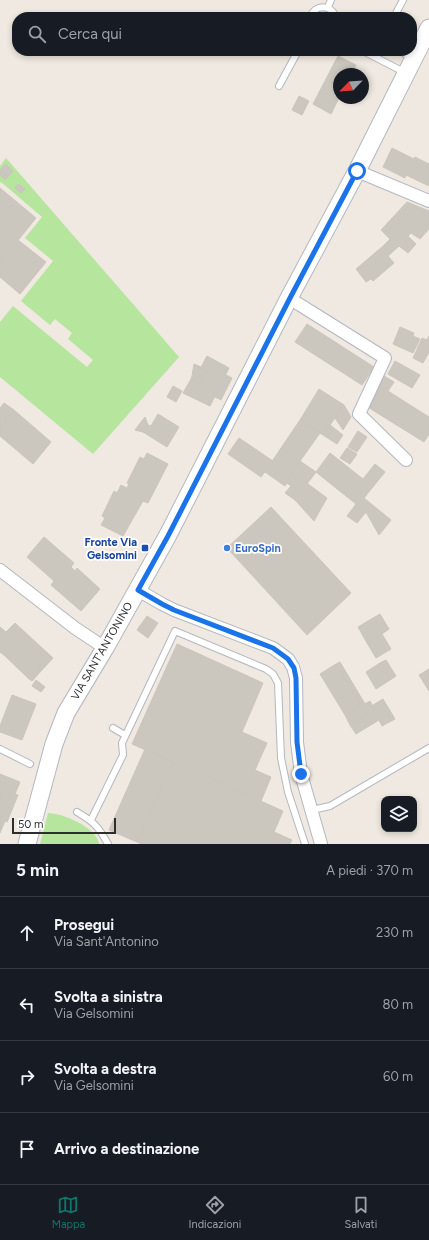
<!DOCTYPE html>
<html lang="it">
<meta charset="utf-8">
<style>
body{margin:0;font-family:Figtree,sans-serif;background:#242831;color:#f1f3f6}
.controls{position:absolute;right:12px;bottom:12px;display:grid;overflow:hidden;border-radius:8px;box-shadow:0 2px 6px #0003}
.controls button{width:36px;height:36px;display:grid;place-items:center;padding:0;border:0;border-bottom:1px solid #363941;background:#171b24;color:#f1f3f6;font:20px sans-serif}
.compass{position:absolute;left:333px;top:68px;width:36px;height:36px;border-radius:50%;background:#171b24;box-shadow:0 2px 6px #0003;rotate:245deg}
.scale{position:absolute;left:12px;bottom:10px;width:104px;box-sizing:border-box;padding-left:4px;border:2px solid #2e2e2e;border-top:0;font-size:11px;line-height:14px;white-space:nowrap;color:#2e2e2e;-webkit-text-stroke:3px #fff;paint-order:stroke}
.stop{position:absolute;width:12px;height:12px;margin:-9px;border:3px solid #1a73e8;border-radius:50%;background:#fff}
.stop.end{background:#1a73e8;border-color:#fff;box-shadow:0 1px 4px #0008}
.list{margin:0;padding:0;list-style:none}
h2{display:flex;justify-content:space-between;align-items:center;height:52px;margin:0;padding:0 16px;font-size:17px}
h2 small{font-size:13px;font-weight:400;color:#9ea1a6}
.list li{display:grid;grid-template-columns:26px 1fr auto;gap:12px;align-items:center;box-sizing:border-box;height:72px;padding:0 16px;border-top:1px solid #363941}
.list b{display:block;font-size:15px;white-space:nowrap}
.list p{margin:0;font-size:13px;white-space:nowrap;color:#9ea1a6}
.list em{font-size:13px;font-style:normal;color:#9ea1a6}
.icon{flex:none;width:22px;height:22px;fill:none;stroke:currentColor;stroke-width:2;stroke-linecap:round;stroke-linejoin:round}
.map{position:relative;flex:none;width:429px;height:844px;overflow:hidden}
.search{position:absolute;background:#171b24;box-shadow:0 2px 6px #0003;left:12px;right:12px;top:12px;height:44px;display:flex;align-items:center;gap:10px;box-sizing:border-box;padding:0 14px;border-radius:16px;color:#9ea1a6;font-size:15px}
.sheet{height:340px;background:#171b24}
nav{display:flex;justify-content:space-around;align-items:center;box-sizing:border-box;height:56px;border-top:1px solid #363941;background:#171b24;font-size:11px;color:#9ea1a6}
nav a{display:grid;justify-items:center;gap:2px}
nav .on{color:#0f766e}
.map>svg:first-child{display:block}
.green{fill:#b6e59e}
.building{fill:#cbc7bf;stroke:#cbc5ba}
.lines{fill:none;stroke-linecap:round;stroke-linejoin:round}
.service-casing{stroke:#b4b7c1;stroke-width:8}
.minor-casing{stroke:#b4b7c1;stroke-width:14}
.secondary-casing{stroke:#b4b7c1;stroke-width:19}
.service{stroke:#fff;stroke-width:6}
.minor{stroke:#fff;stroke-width:12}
.secondary{stroke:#fff;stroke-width:17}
.route{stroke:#1a73e8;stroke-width:5}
.transit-dot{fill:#1a4fb4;stroke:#fff;stroke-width:1.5}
.shop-dot{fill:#3f7fe0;stroke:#fff;stroke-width:1.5}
.labels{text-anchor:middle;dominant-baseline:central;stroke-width:3.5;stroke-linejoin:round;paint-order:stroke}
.transit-label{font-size:11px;font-weight:bold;fill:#164399;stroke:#fff;text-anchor:end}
.shop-label{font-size:11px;font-weight:bold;fill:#366cbe;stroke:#fff;text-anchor:start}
.street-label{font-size:11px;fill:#2e2e2e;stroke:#fff}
</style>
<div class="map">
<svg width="429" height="844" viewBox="0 0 429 844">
<rect width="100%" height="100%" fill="#efe9e1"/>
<g class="green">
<polygon points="6,158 179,357 93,454 0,377 0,322 13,306 87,367 93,360 68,339 72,333 55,319 50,325 21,301 53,261 25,238 42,217 1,182 0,183 0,166"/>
<path d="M48 813C62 813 98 828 99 844H40Z"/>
</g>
<g class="building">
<polygon points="338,56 356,65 351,74 339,74 339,86 326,79"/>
<polygon points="326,79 339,86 339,98 331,114 313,104"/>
<polygon points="299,96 309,101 302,115 292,110"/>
<polygon points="392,148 414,159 415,157 429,164 429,186 406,175 405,178 383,167"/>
<polygon points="6,164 13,171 5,180 0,175 0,170"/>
<polygon points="18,184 25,189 21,193 15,188"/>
<polygon points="0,188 36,218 0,263"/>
<polygon points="407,202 429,211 429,229 420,239 411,233 408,236 416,244 408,253 399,246 388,256 394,263 373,281 371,279 366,282 356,269 382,247 390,239 381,230"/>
<polygon points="18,240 46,262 20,294 0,277 0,263"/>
<polygon points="307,324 374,367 362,385 295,342"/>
<polygon points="400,327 414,333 413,336 420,339 413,353 393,344"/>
<polygon points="429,336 429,352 423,363 413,358 422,338 427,340"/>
<polygon points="207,356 229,368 210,406 183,393 191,379 200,384 206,371 200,369"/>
<polygon points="395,361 420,375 412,388 388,374"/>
<polygon points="194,364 201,367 200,369 206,371 200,384 191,379 192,376"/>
<polygon points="226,375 232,378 221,400 215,397"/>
<polygon points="384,376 394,382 388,391 429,417 429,434 424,442 366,406"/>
<polygon points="173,386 182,391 176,402 167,397"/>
<polygon points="319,389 344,405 323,435 300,420"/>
<polygon points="4,403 14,410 0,427 0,408"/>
<polygon points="344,405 351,417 343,430 335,418"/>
<polygon points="14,410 51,442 33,464 0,436 0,427"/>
<polygon points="158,414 179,427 167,447 143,432 148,425 151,426"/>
<polygon points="145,417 148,425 143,432 135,430"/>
<polygon points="300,420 320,433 300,461 281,448"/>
<polygon points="330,425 343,435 337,444 323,435"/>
<polygon points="358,431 367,437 357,452 348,447"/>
<polygon points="239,438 273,461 261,477 228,454"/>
<polygon points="281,448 300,461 285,486 265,472"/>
<polygon points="347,448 357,454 350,464 340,458"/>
<polygon points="147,453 168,464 148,503 143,501 123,536 101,525 105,518 102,516 114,491 117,493 121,485 127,488 129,484 127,483 140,457 144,459"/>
<polygon points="330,453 363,479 375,464 385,472 364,498 391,520 379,535 366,512 316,472"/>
<polygon points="300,461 316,472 295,500 285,493 291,486 287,483"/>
<polygon points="308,484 327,498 314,521 295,500"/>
<polygon points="356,504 366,512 357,523 347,516"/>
<polygon points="271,507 351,593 307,635 227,548"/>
<polygon points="44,537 74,563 71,567 75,571 77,568 100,589 81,611 51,585 54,581 27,557"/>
<polygon points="380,614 389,629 382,634 373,618"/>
<polygon points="147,616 158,623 148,638 137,630"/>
<polygon points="373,618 382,634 367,643 358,627"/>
<polygon points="15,623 53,658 32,681 29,679 47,659 22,637 5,656 0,652 0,627 6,632"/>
<polygon points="382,634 391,649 376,658 367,643"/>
<polygon points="22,637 47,659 29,679 5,656"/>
<polygon points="177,644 263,683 242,732 267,743 255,770 271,777 261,801 132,744"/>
<polygon points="386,660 396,676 390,680 380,663"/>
<polygon points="340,662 365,704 361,706 336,664"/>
<polygon points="380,663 390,680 376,689 366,672"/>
<polygon points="336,664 361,706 345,715 320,674"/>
<polygon points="429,669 429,691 419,675"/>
<polygon points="36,680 45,687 41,692 32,686"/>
<polygon points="12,695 36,704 22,740 0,732 0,726"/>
<polygon points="383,699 395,719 382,726 379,720 356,734 350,725 375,710 373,705"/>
<polygon points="370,701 375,710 350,725 345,715"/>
<polygon points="145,749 173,762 137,842 109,830"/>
<polygon points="173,762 283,811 274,832 292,840 290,844 141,844 137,842"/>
<polygon points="0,774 20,782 15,794 18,795 7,822 5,821 0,833 0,819 13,787 0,782"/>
<polygon points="0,782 13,787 0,819"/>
</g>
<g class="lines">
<defs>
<g id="service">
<polyline points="328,7 331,0"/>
<path d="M310 17C315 4 331 4 336 17"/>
<polyline points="394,17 403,0"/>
<polyline points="363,51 404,72"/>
<polyline points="400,51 413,58"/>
<polyline points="279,86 298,51"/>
<polyline points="113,728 125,735"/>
<polyline points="0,749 30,764"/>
<polyline points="312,810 330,806 429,748"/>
<path d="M77 812C94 822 98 826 108 844"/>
<polyline points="91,820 123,755 122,743 175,631 266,669 273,674 278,683 281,758 288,792 305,844"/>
</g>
<g id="minor">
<polyline points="357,171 429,201"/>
<polyline points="289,298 385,358 359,414 406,460"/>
<polyline points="0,570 75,628 105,648"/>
<polyline points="138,590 162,604 174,610 273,648 288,659 293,667 296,678 297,742 301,774 321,844"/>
</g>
<polyline id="secondary" points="27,844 54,744 66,713 105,648 168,535 289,298 357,171 429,28"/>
</defs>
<use href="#service" class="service-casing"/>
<use href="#minor" class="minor-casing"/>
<use href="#secondary" class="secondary-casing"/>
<use href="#service" class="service"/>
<use href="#minor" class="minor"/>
<use href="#secondary" class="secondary"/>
</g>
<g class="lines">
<polyline class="route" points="301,774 297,742 296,678 294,668 288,659 273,648 174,610 162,604 138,590 168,536 290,298 357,171"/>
</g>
<rect class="transit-dot" x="141" y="544" width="8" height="8" rx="2"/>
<circle class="shop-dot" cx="227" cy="548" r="4"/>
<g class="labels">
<g class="transit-label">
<text x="137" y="542">Fronte Via<tspan x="137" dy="13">Gelsomini</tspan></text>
</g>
<g class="shop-label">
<text x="235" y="548">EuroSpin</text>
</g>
<g class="street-label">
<text transform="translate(102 651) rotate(-60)">VIA SANT'ANTONINO</text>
</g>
</g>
</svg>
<div class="controls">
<button><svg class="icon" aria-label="layers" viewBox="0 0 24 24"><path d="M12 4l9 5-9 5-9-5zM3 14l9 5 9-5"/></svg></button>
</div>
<svg class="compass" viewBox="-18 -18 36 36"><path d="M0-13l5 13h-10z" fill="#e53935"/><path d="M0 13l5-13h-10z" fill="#9ea1a6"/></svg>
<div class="scale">50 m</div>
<div class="stop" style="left:357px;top:171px"></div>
<div class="stop end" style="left:301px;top:774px"></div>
<div class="search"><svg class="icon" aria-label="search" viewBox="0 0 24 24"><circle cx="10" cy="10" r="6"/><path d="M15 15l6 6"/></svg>Cerca qui</div>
</div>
<section class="sheet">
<h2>5 min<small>A piedi · 370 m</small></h2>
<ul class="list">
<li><svg class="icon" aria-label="ahead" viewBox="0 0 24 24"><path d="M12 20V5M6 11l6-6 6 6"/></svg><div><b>Prosegui</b><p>Via Sant'Antonino</p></div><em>230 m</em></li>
<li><svg class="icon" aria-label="left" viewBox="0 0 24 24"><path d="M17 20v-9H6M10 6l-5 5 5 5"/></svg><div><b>Svolta a sinistra</b><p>Via Gelsomini</p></div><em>80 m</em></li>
<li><svg class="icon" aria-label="right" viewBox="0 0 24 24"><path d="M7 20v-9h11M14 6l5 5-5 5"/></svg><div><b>Svolta a destra</b><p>Via Gelsomini</p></div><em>60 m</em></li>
<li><svg class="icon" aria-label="arrive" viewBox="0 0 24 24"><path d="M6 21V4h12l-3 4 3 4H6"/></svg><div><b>Arrivo a destinazione</b></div></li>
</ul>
</section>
<nav>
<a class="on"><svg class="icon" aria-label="map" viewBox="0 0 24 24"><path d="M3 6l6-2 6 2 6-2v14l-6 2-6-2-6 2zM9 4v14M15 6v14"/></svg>Mappa</a>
<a><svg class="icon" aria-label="directions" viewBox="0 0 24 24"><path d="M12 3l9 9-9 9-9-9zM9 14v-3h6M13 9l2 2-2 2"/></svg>Indicazioni</a>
<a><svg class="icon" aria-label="saved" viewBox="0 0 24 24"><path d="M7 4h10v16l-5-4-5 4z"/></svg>Salvati</a>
</nav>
